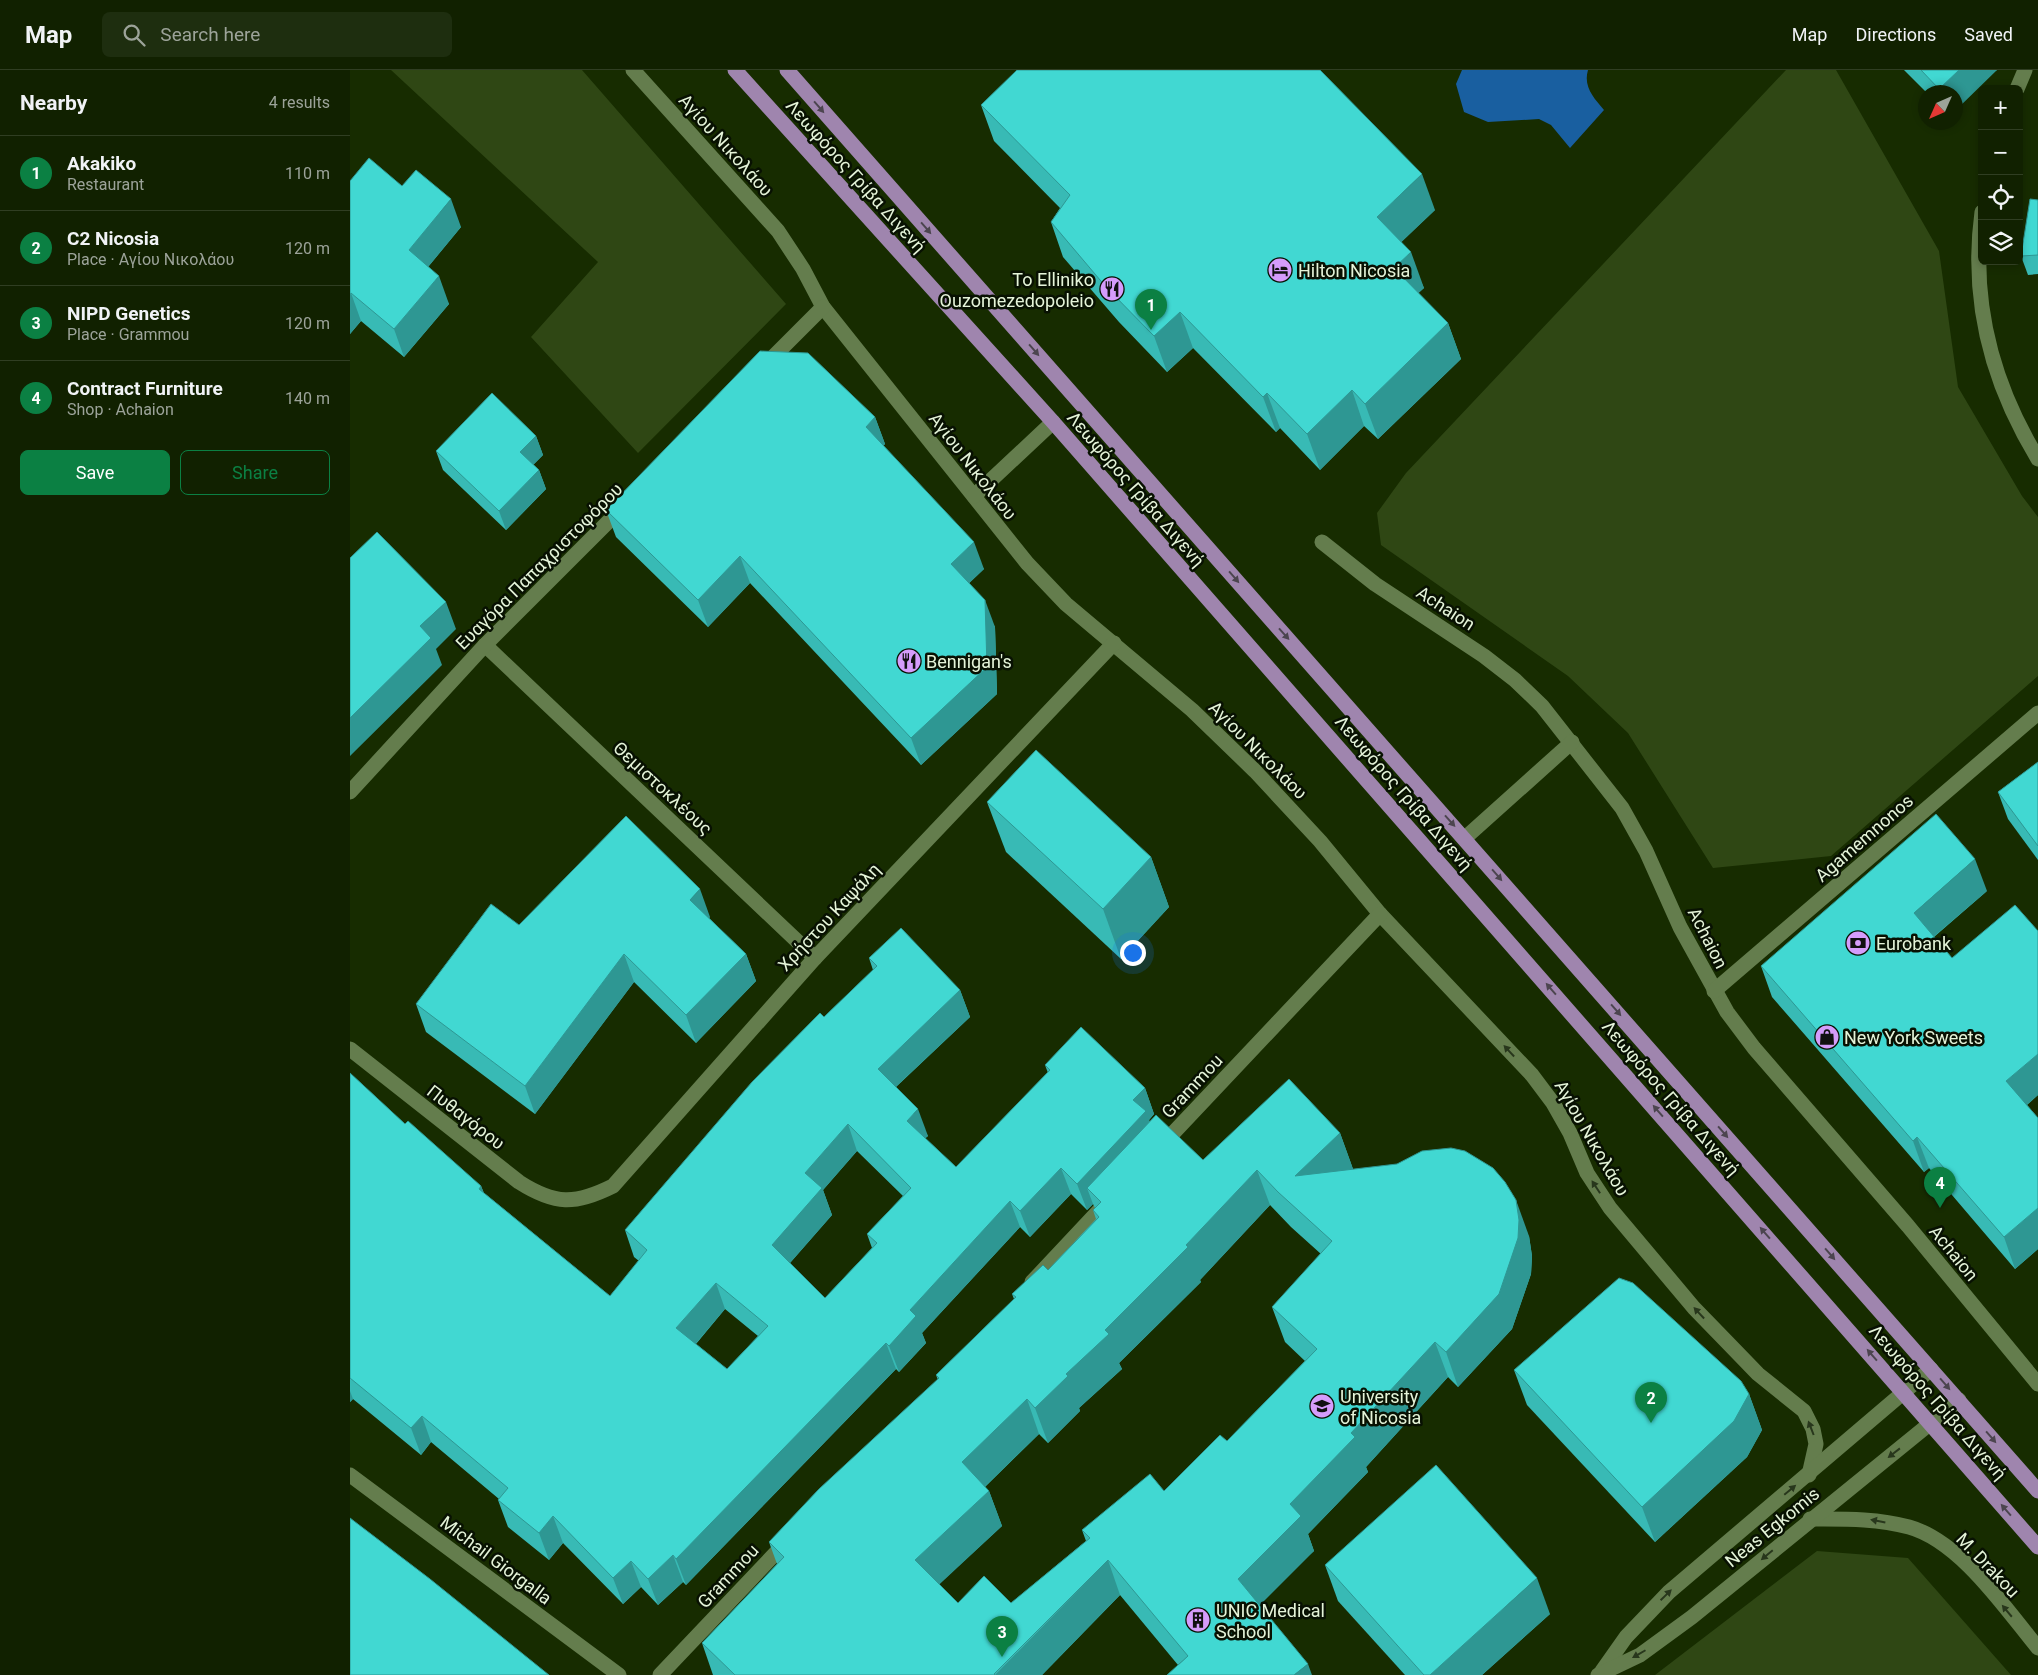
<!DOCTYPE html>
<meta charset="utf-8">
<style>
body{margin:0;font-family:Roboto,sans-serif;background:#1e2e0f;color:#f1f3f6}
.controls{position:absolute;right:15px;top:15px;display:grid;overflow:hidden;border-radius:8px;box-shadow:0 2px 8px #0003}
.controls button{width:45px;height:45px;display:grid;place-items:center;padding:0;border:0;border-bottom:1px solid #303e22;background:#112100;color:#f1f3f6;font:25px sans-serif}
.compass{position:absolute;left:1568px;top:15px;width:45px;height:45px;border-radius:50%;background:#112100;box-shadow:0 2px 8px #0003;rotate:225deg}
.you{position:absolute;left:782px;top:882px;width:18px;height:18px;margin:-12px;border:4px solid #fff;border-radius:50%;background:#1a73e8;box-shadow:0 0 0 8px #1a73e833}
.badge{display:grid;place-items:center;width:32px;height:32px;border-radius:50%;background:#0b8043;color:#fff;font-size:16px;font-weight:700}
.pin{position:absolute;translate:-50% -41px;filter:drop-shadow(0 1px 2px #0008)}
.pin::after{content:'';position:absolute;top:26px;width:18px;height:15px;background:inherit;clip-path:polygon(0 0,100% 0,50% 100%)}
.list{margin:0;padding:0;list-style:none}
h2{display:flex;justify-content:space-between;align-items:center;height:65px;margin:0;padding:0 20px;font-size:21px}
h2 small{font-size:16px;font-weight:400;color:#9ca399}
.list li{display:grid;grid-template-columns:32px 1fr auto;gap:15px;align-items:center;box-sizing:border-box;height:75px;padding:0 20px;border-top:1px solid #303e22}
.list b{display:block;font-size:19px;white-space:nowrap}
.list p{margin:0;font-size:16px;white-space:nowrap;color:#9ca399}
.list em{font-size:16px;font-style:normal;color:#9ca399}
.actions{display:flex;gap:10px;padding:15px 20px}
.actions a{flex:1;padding:11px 0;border:1px solid #0b8043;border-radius:8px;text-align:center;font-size:18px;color:#0b8043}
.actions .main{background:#0b8043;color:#fff}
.icon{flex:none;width:28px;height:28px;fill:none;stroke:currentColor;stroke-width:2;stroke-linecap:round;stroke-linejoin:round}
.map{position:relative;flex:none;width:1688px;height:1605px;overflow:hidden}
header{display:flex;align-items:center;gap:30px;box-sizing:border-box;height:70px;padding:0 25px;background:#112100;border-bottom:1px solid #303e22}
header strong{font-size:24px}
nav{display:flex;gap:28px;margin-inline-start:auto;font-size:18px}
.search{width:350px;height:45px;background:#1e2e0f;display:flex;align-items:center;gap:12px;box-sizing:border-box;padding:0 18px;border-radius:8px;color:#9ca399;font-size:19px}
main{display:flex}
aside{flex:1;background:#112100}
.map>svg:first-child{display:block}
.green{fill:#2f4714}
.water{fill:#195fa0}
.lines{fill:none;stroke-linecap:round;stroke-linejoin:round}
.minor{stroke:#647d4d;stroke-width:15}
.major{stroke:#9f85ae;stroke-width:15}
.wall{fill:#38bab5;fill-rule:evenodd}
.shaded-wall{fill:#2e9793}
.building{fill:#41d8d2;stroke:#2e9793;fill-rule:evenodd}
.oneway{fill:#4c454f}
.oneway2{fill:#28371c}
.labels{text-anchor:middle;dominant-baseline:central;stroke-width:5;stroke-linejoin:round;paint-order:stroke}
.street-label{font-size:18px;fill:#e5f4d9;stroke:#081102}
.poi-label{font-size:18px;fill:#e5f4d9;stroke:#081102;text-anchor:start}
</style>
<header>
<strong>Map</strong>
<div class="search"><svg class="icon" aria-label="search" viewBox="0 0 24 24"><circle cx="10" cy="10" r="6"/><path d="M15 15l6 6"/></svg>Search here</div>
<nav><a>Map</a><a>Directions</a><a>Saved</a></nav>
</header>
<main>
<aside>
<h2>Nearby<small>4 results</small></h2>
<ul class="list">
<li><span class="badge">1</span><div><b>Akakiko</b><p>Restaurant</p></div><em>110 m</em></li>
<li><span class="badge">2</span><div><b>C2 Nicosia</b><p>Place · Αγίου Νικολάου</p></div><em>120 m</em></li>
<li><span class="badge">3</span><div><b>NIPD Genetics</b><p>Place · Grammou</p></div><em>120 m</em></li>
<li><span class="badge">4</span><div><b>Contract Furniture</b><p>Shop · Achaion</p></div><em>140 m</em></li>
</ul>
<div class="actions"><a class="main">Save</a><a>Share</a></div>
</aside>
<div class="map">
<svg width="1688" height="1605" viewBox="0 0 1688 1605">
<rect width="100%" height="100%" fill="#172c00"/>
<g class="green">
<polygon points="41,0 232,0 436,234 288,383 181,267 248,192"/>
<polygon points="1436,0 1486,0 1589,181 1608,317 1672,426 1688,447 1688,606 1481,786 1363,798 1278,663 1218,606 1031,475 1027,443 1056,403"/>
<polygon points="1467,1481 1558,1488 1661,1605 1305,1605"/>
</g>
<path class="water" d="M1112 0H1238C1233 17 1244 28 1254 40L1220 78 1201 55 1189 49 1138 52 1114 42 1106 14Z"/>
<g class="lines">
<g class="minor">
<polyline points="283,0 428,161 453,199 473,237 677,493 716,534 842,640 905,701 970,771 1030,844 1182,1005 1203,1033 1220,1063 1237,1103 1260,1138 1344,1238 1378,1273 1408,1304 1454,1341 1463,1359 1466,1374 1459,1405"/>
<polyline points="1667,19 1675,0"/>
<path d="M1632 142C1620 231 1641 312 1688 389"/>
<polyline points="414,296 473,237"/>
<polyline points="624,426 703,352"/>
<polyline points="972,472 1025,514 1134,586 1165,610 1192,636 1272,738 1296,781 1330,857 1377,942 1404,978 1558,1156 1688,1314"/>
<polyline points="135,575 465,888"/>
<polyline points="0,722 135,575 274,436"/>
<polyline points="1115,768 1222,672"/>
<polyline points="1364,921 1688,643"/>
<path d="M0 979 169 1112C205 1135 225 1135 263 1116L465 888 764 573"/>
<polyline points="811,1076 1030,844"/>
<polyline points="682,1212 759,1130"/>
<polyline points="0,1405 269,1605"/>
<path d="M1460 1449C1493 1449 1526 1448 1559 1457 1610 1471 1655 1538 1688 1578"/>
<polyline points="1252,1601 1276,1567 1319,1522 1581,1299"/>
<polyline points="310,1605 438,1470"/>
<polyline points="1248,1605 1290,1585 1342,1547 1609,1330"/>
</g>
<g class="major">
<polyline points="385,0 703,352 1688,1477"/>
<polyline points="437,0 1688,1421"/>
</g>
</g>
<g class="wall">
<polygon points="1554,0 1647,0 1606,22 1576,22"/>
<polygon points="631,35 1085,140 1051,172 1074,218 1068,223 1098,253 1111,289 1028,369 1014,356 970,400 930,358 926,362 843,278 817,302 769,252 713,187 701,152 710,138 644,71"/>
<polygon points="0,111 52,116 111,157 78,197 99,234 54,287 11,251 0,264"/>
<polygon points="1688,130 1688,204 1678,205 1671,186"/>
<polygon points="525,347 535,374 533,376 634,499 619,513 645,557 647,624 571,695 400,513 358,557 266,467 256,440"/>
<polygon points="186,366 193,385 183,395 189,400 196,419 156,460 93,400 86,381"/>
<polygon points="1688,692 1688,790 1658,749 1648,722"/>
<polygon points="637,732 801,787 819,837 771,889 656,782"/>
<polygon points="1637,821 1584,867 1602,888 1688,861 1688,1025 1677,1035 1688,1048 1688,1179 1665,1199 1579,1098 1574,1102 1422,927 1411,896"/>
<polygon points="360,847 359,848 396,884 406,911 346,973 284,912 185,1044 76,962 66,934 169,855"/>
<path d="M519 888 610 920 620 947 546 1017 578 1066 575 1068 606 1097 698 1003 695 995 795 1018 804 1044 799 1050 800 1052 853 1090 990 1063 1003 1099 1002 1100 1179 1166 1182 1186 1181 1204 1162 1259 1108 1317 1098 1307 1016 1397 1018 1402 958 1464 964 1481 828 1595 770 1525 692 1605H363L352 1573 427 1494 419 1472 588 1310 586 1305 664 1229 662 1224 698 1200 746 1149 743 1140 745 1138 743 1134 737 1140 721 1124 680 1167 670 1157 572 1263 576 1273 549 1302 546 1299 336 1515 333 1512 308 1535 291 1517 273 1534 213 1473 199 1490 158 1457 148 1430 149 1429 81 1372 71 1385 3 1329 0 1332V1003L55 1054 131 1116 134 1123 260 1226 289 1191 284 1187 275 1160 474 947 523 900ZM507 1081 553 1126 517 1164 522 1178 475 1228 440 1193 482 1145 473 1120ZM920 1135 941 1157 971 1184 922 1237 935 1272 955 1291 877 1371 814 1421 732 1460 736 1471 661 1533H608L589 1514 652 1456 639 1421 635 1417 689 1364 698 1373 730 1341 729 1338 772 1299 769 1293 851 1212 850 1210ZM375 1239 408 1266 377 1299 346 1274Z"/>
<polygon points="1164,1300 1399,1324 1412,1360 1397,1387 1305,1472 1177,1335"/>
<polygon points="975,1495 1200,1544 1132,1605 1055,1605 988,1531"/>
</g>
<g class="shaded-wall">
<polygon points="1609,0 1647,0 1606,40 1606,22 1590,22 1589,19"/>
<polygon points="1072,104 1085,140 1040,183 1027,147"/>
<polygon points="101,129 111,157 69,208 59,180"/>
<polygon points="1061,182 1074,218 1057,234 1044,198"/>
<polygon points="89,206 99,234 54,287 44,259"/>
<polygon points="1,223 11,251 0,264 0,225"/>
<polygon points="830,242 843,278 817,302 804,266"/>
<polygon points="1098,253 1111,289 1028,369 1015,334"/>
<polygon points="1002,320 1014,356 970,400 957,364"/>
<polygon points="917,323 930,358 926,362 913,327"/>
<polygon points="525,347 535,374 526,384 516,357"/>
<polygon points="186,366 193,385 177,401 170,382"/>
<polygon points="189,400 196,419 156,460 149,441"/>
<polygon points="624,472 634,499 611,521 601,494"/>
<polygon points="390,486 400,513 358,557 348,530"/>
<polygon points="635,530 645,557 647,624 571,695 561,668"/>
<polygon points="96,532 106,559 86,579 92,595 0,686 0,648 70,556"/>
<polygon points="801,787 819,837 771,889 753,839"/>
<polygon points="1625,789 1637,821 1575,874 1564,843"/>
<polygon points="350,819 360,847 351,857 340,830"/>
<polygon points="274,884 284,912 185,1044 175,1016"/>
<polygon points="396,884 406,911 346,973 336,945"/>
<polygon points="610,920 620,947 537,1025 528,999"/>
<polygon points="1688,984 1688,1025 1668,1042 1656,1011"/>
<polygon points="795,1018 804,1044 799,1050 805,1068 737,1118 743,1134 737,1140 727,1114 783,1030"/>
<polygon points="568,1039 578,1066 566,1077 557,1051"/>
<polygon points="498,1054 507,1081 473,1120 482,1145 432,1202 422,1175 455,1103"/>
<polygon points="990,1063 1003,1099 957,1142 945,1106"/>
<polygon points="1567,1067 1579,1098 1574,1102 1563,1071"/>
<polygon points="711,1098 721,1124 680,1167 670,1141"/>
<polygon points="907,1100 920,1135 850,1210 851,1212 769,1293 772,1299 729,1338 730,1341 698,1373 685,1338 755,1260 836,1175"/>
<polygon points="131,1116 141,1143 129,1119"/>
<polygon points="1166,1130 1179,1166 1182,1186 1181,1204 1162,1259 1108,1317 1096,1282"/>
<polygon points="660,1131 670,1157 572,1263 576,1273 549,1302 539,1276 560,1240"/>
<polygon points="1688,1138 1688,1179 1665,1199 1654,1167"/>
<polygon points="366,1213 375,1239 336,1285 326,1258"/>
<polygon points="1085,1272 1098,1307 1016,1397 1018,1402 958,1464 964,1481 900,1545 888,1509 940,1434 1001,1363"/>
<polygon points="536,1273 546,1299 336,1515 326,1489"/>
<polygon points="0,1321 3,1329 0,1332"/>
<polygon points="1399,1324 1412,1360 1397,1387 1305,1472 1292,1437"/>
<polygon points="677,1329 689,1364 624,1427 612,1392"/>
<polygon points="72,1346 81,1372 71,1385 61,1358"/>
<polygon points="639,1421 652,1456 578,1525 565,1490"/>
<polygon points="203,1446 213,1473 199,1490 189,1463"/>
<polygon points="323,1485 333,1512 308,1535 298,1509"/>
<polygon points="758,1490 770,1525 692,1605 645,1605"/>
<polygon points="281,1491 291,1517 273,1534 263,1508"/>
<polygon points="1187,1508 1200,1544 1132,1605 1080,1605"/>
<polygon points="958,1594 962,1605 944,1605"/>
</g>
<g class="building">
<polygon points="667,0 970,0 1072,104 1027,147 1061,182 1044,198 1098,253 1015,334 1002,320 957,364 917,323 913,327 830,242 804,266 756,217 701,152 720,125 631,35"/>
<polygon points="1571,0 1609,0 1589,19"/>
<polygon points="19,88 52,116 66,100 101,129 59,180 89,206 44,259 1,223 0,225 0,111"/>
<polygon points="1680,129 1688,130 1688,185 1671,186"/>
<polygon points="410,281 458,283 525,347 516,357 624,472 601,494 635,530 637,597 561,668 390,486 348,530 256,440"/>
<polygon points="142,323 186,366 170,382 189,400 149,441 86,381"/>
<polygon points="27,462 96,532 70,556 81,568 0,648 0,488"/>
<polygon points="686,680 801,787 753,839 637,732"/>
<polygon points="1688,692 1688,776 1648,722"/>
<polygon points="1586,744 1625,789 1564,843 1602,888 1665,835 1688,861 1688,984 1656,1011 1688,1048 1688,1138 1654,1167 1567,1067 1563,1071 1411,896"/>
<polygon points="276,746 350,819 340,830 396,884 336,945 274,884 175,1016 66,934 141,834 169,855"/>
<path d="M551 858 610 920 528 999 568 1039 557 1051 606 1097 700 1000 695 995 731 957 795 1018 783 1030 796 1041 727 1114 711 1098 670 1141 660 1131 560 1240 566 1246 539 1276 536 1273 326 1489 323 1485 298 1509 281 1491 263 1508 203 1446 189 1463 148 1430 158 1418 72 1346 61 1358 0 1308V1003L55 1054 58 1051 131 1116 129 1119 260 1226 297 1180 275 1160 402 1012 470 943 474 947 527 896 519 888ZM498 1054 561 1118 517 1164 527 1173 475 1228 422 1175 472 1118 455 1103ZM366 1213 418 1256 377 1299 326 1258Z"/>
<path d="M939 1009 990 1063 945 1106 1047 1094 1072 1081 1101 1078 1115 1081 1143 1098 1155 1112 1166 1130 1169 1150 1168 1168 1149 1224 1096 1282 1085 1272 1001 1363 1005 1367 940 1434 951 1446 888 1509 958 1594 944 1605H817L838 1586 758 1490 644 1604 645 1605H385L352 1573 434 1487 419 1472 469 1419 589 1308 586 1305 666 1227 662 1224 693 1195 698 1200 749 1147 743 1140 751 1132 737 1118 806 1045 853 1090ZM907 1100 928 1122 982 1171 922 1237 967 1279 877 1371 870 1365 814 1421 800 1404 732 1460 740 1468 661 1533 634 1506 608 1533 565 1490 639 1421 612 1392 677 1329 685 1338 718 1306 716 1304 759 1264 755 1260 838 1177 836 1175Z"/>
<polygon points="1269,1208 1283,1213 1391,1311 1399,1324 1384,1351 1292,1437 1164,1300"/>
<polygon points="1086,1395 1187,1508 1080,1605 1074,1605 975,1495"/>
<polygon points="0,1448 80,1509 199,1605 0,1605"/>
</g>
<defs><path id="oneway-solid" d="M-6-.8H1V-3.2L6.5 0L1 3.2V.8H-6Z" transform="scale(1.25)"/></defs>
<g class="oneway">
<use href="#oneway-solid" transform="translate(469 37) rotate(49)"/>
<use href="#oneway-solid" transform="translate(576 158) rotate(49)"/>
<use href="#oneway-solid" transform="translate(684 280) rotate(49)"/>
<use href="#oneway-solid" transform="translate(884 507) rotate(49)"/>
<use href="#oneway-solid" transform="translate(934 564) rotate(48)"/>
<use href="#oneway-solid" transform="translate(1100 751) rotate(48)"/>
<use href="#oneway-solid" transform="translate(1147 805) rotate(49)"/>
<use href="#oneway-solid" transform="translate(1201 919) rotate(-131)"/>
<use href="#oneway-solid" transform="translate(1266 940) rotate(49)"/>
<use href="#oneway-solid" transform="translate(1308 1041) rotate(-131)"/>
<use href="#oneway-solid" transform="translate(1373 1062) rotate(49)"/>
<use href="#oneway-solid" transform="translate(1415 1163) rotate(-131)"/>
<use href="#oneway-solid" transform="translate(1480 1184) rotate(49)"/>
<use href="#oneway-solid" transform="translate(1522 1285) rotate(-131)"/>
<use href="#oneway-solid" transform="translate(1595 1314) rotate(49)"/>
<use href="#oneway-solid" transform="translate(1641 1367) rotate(49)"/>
<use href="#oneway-solid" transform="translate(1656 1440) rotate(-131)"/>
</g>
<g class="oneway2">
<use href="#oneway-solid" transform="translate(1159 981) rotate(-133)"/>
<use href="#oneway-solid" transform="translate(1246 1117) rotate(-123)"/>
<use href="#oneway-solid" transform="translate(1349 1243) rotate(-133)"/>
<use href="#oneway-solid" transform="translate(1461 1358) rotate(-111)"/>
<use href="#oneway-solid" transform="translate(1544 1383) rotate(142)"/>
<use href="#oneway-solid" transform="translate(1440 1420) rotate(-40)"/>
<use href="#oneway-solid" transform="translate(1528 1451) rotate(-169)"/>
<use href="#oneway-solid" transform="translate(1417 1485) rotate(140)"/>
<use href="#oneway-solid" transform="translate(1316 1525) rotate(-44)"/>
<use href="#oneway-solid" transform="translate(1657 1541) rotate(-130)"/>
<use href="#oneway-solid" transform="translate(1289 1584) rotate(150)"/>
</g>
<defs>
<symbol id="hotel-disc" viewBox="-11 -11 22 22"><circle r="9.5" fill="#d59cfb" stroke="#081102"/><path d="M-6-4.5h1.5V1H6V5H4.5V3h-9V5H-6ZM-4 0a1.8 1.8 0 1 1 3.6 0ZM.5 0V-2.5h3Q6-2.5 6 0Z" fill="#111"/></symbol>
<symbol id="restaurant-disc" viewBox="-11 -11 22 22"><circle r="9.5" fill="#d59cfb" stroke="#081102"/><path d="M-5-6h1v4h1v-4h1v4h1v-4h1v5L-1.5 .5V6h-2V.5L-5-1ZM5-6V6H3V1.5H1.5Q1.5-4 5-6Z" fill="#111"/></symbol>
<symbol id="bank-disc" viewBox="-11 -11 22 22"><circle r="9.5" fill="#d59cfb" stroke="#081102"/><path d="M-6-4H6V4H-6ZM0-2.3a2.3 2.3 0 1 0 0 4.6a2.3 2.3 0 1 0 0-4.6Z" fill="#111"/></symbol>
<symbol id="shop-disc" viewBox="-11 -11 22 22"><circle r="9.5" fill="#d59cfb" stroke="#081102"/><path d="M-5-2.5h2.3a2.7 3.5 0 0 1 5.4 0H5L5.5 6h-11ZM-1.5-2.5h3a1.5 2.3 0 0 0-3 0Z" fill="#111"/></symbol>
<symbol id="university-disc" viewBox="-11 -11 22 22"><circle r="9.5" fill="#d59cfb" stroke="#081102"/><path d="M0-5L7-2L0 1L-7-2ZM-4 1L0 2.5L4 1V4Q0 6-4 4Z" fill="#111"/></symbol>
<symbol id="building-disc" viewBox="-11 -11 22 22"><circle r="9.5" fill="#d59cfb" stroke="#081102"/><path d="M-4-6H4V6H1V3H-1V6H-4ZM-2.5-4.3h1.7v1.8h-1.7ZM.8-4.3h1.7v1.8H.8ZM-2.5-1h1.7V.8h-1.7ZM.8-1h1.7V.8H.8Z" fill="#111"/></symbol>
</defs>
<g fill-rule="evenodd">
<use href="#hotel-disc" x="916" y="186" width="28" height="28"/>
<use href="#restaurant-disc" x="748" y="205" width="28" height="28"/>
<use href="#restaurant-disc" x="545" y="577" width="28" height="28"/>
<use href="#bank-disc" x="1494" y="859" width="28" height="28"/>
<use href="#shop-disc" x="1463" y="953" width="28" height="28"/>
<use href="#university-disc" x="958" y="1322" width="28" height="28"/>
<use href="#building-disc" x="834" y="1536" width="28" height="28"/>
</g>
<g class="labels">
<g class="street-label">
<text transform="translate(376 75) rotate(48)">Αγίου Νικολάου</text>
<text transform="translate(506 106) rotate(48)">Λεωφόρος Γρίβα Διγενή</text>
<text transform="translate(623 396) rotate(52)">Αγίου Νικολάου</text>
<text transform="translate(786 419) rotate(49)">Λεωφόρος Γρίβα Διγενή</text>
<text transform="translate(189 496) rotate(-45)">Ευαγόρα Παπαχριστοφόρου</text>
<text transform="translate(1096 538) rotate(33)">Achaion</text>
<text transform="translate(908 680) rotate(45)">Αγίου Νικολάου</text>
<text transform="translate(313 718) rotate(43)">Θεμιστοκλέους</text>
<text transform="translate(1054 723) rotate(49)">Λεωφόρος Γρίβα Διγενή</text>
<text transform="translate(1514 768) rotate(-41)">Agamemnonos</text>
<text transform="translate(479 847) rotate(-47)">Χρήστου Καψάλη</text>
<text transform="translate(1358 868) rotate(63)">Achaion</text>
<text transform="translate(842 1016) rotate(-47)">Grammou</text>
<text transform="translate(1321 1028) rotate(49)">Λεωφόρος Γρίβα Διγενή</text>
<text transform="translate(116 1047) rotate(38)">Πυθαγόρου</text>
<text transform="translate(1242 1068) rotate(60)">Αγίου Νικολάου</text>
<text transform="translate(1604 1183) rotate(51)">Achaion</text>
<text transform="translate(1588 1332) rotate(49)">Λεωφόρος Γρίβα Διγενή</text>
<text transform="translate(1422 1457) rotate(-39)">Neas Egkomis</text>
<text transform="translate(146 1490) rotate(37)">Michail Giorgalla</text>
<text transform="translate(1638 1495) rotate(46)">M. Drakou</text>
<text transform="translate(378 1506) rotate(-47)">Grammou</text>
</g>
<g class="poi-label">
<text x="948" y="200">Hilton Nicosia</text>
<text x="744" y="209" text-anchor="end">To Elliniko<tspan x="744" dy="21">Ouzomezedopoleio</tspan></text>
<text x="576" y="591">Bennigan's</text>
<text x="1526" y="873">Eurobank</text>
<text x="1494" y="967">New York Sweets</text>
<text x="990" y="1326">University<tspan x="990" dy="21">of Nicosia</tspan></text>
<text x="866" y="1540">UNIC Medical<tspan x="866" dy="21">School</tspan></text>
</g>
</g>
</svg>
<div class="controls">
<button>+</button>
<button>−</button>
<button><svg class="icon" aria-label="locate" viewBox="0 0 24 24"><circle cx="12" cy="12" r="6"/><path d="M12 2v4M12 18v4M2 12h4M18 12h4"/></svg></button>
<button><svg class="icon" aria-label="layers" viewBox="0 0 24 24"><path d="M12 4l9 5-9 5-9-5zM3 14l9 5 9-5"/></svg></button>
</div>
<svg class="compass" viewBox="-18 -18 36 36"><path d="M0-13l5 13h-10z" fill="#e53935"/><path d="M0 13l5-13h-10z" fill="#9ca399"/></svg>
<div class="you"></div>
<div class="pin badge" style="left:801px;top:260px">1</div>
<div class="pin badge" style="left:1301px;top:1353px">2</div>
<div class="pin badge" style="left:652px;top:1587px">3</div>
<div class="pin badge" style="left:1590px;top:1138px">4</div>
</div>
</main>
